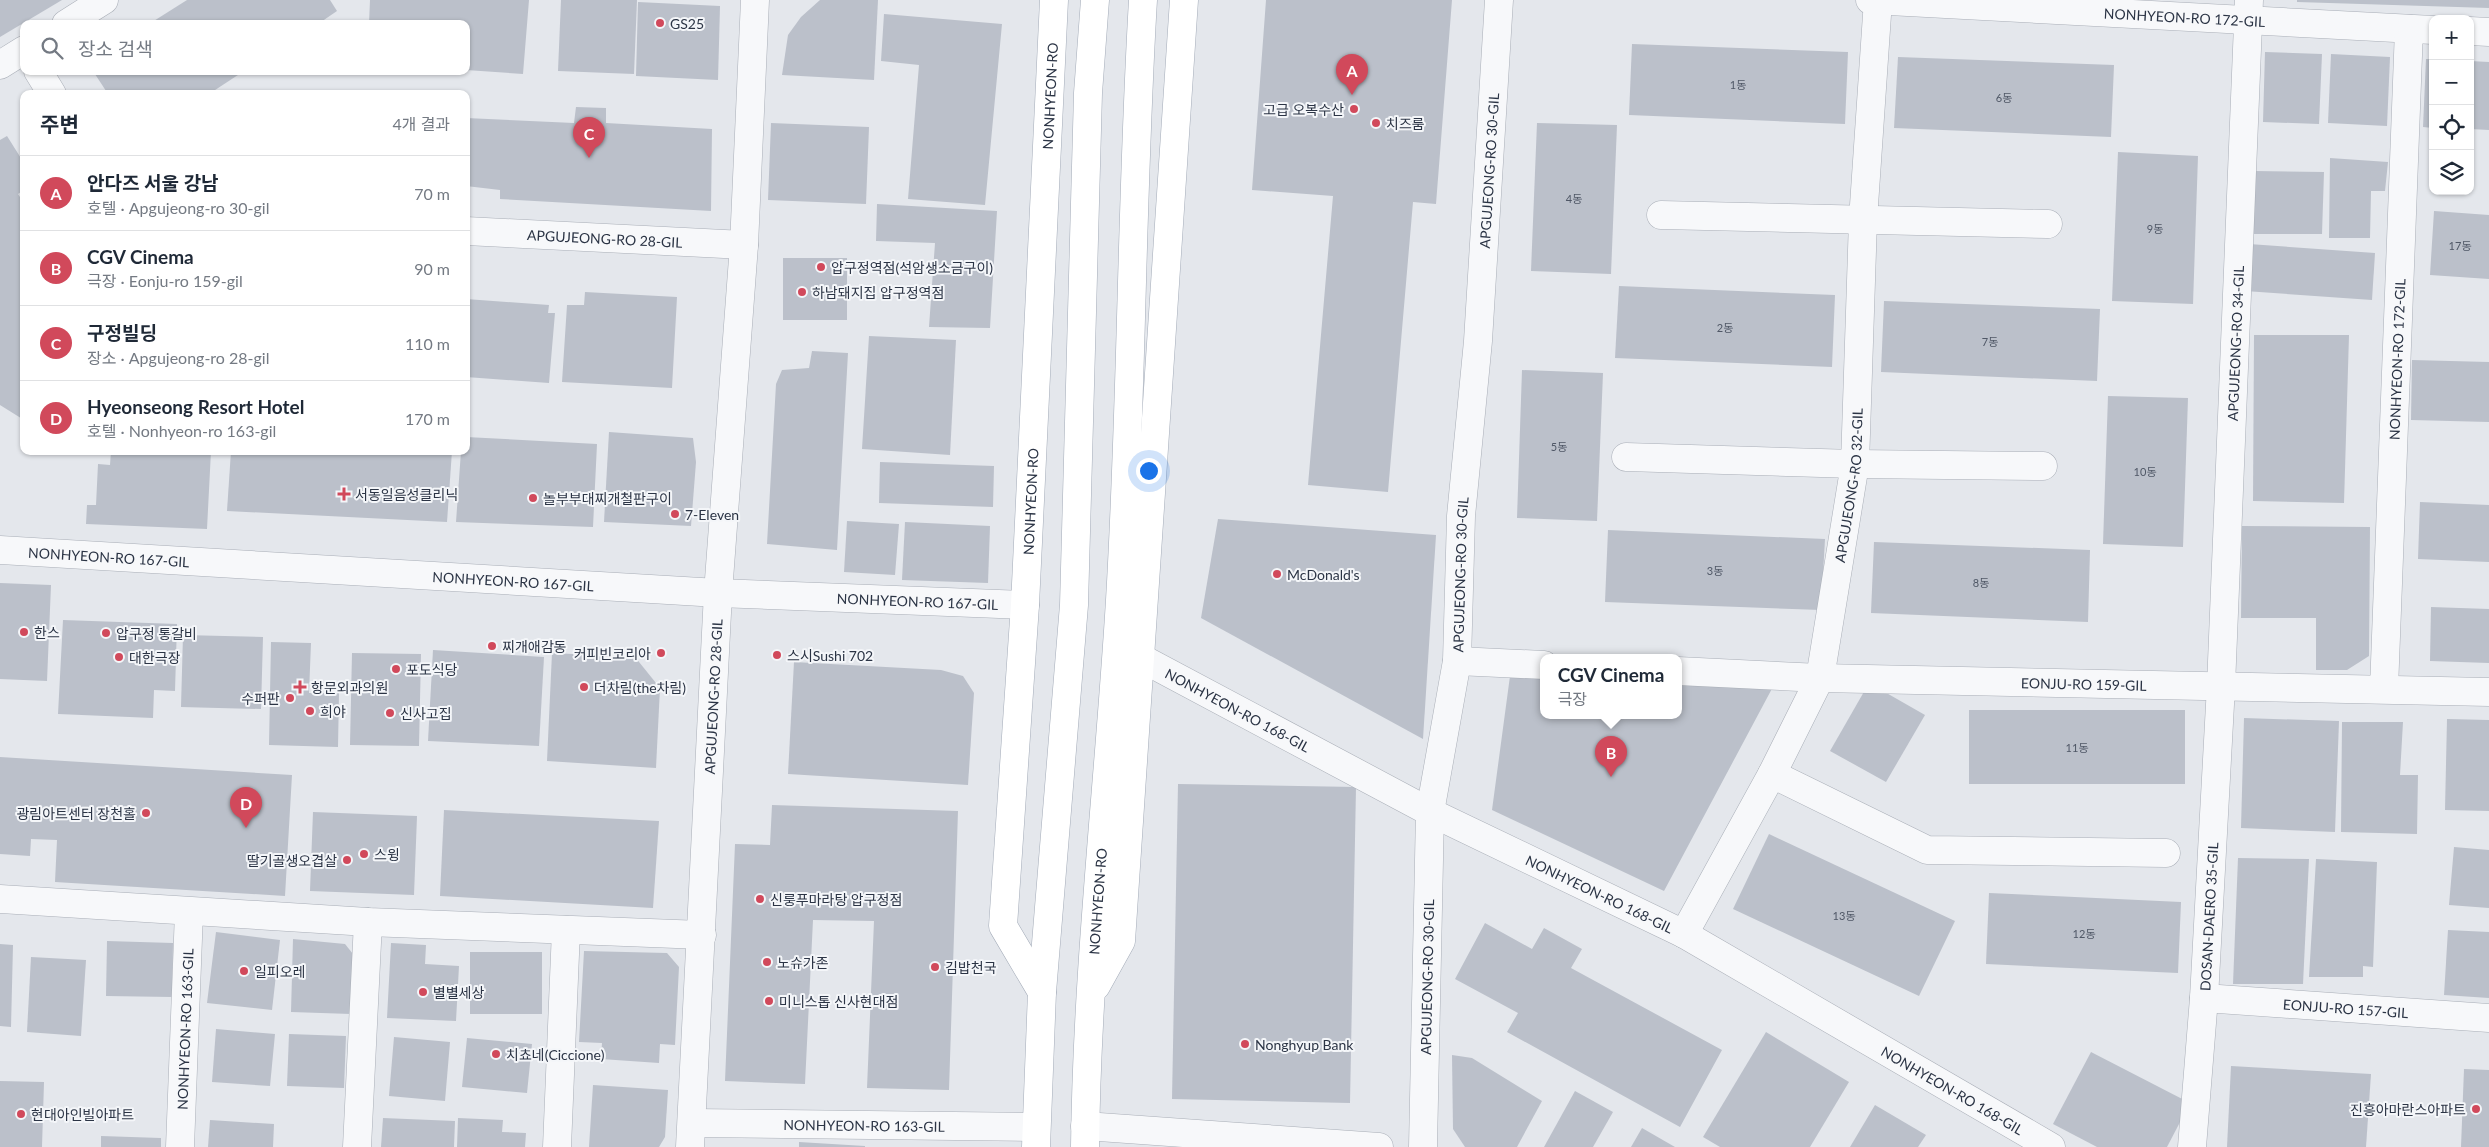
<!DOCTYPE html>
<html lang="ko">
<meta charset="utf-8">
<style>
body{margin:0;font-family:Lato,"Noto Sans KR",sans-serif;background:#f6f6f7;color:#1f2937}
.controls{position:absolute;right:15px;top:15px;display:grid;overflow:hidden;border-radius:10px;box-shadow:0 1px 4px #0004}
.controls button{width:45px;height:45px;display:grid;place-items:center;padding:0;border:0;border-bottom:1px solid #e0e1e3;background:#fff;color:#1f2937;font:25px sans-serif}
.you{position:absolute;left:1148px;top:470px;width:18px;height:18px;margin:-12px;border:4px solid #fff;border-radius:50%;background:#1a73e8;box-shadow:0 0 0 8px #1a73e833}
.badge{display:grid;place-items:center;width:32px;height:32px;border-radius:50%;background:#d1495b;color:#fff;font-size:16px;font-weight:700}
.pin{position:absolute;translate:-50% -41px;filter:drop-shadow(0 1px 2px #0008)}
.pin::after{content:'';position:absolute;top:26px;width:18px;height:15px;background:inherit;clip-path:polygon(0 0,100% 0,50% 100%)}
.popup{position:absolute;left:1540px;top:654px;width:142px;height:65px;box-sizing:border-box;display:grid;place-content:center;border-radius:10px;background:#fff;filter:drop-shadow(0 1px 4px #0005);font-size:16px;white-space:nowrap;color:#747a83}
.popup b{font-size:19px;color:#1f2937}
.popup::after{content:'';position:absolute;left:50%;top:100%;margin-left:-10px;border:10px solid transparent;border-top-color:#fff}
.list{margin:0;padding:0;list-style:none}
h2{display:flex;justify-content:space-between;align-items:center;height:65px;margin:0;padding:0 20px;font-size:21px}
h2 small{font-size:16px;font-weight:400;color:#747a83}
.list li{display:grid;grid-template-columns:32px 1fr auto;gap:15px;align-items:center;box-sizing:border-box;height:75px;padding:0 20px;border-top:1px solid #e0e1e3}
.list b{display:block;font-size:19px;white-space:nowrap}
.list p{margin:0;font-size:16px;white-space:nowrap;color:#747a83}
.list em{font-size:16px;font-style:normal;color:#747a83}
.icon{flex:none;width:28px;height:28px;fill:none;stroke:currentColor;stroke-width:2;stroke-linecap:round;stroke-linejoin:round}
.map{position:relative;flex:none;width:2489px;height:1147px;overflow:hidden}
.search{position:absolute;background:#fff;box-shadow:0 1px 4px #0004;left:20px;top:20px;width:450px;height:55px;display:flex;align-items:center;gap:12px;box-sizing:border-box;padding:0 18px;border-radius:10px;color:#747a83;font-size:19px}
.panel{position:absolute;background:#fff;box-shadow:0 1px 4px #0004;left:20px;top:90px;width:450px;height:365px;border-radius:10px}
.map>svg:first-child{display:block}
.building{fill:#bbc0ca}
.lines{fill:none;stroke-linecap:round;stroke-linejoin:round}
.minor-casing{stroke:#a9aeb7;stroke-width:29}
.major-casing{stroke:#a3abb8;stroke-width:29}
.minor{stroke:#f7f8fa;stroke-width:28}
.major{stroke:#fff;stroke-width:28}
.poi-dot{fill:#d1495b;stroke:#f4f6f9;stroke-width:2}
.labels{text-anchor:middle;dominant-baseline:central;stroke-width:4;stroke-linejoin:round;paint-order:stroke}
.number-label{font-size:11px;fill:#4f5766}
.street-label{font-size:14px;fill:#2b3445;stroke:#f4f6f9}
.poi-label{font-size:14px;fill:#2b3445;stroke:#f4f6f9;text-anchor:start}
</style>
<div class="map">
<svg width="2489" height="1147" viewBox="0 0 2489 1147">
<rect width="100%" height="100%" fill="#e4e7ec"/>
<g class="building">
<polygon points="0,0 62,0 0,37"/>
<polygon points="187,0 330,0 337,11 318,24 149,24"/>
<polygon points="370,0 529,0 523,74 466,70 466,24 369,24"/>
<polygon points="561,0 637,0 634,74 558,71"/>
<polygon points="820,0 878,0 874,80 782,75 788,35 801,17"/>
<polygon points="1266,0 1452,0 1436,204 1413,202 1388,492 1308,485 1333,196 1252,190"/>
<polygon points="2297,0 2489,0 2489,8 2297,2"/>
<polygon points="638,2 720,6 718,80 636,76"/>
<polygon points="884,14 1002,24 985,205 908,199 919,65 881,61"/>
<polygon points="1632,44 1848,52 1845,124 1629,115"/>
<polygon points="2265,52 2322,54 2319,124 2263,122"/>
<polygon points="2331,54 2390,57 2387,126 2328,123"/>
<polygon points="1898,57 2114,65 2111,137 1894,128"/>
<polygon points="2426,59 2433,59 2433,128 2423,127"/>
<polygon points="2470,61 2489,62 2489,130 2470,129"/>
<polygon points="93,71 244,71 209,94 108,94"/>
<polygon points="576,107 606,108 606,123 712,129 711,211 500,199 500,190 466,186 466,118 574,123"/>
<polygon points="771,123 869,127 866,204 768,200"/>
<polygon points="1537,123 1617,125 1611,274 1531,271"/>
<polygon points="7,136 24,163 24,190 18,194 24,203 24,420 0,405 0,140"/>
<polygon points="2118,152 2198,156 2193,304 2112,301"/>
<polygon points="2330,158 2388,162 2385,191 2371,191 2370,238 2329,238"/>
<polygon points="2254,171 2324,172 2322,234 2252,234"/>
<polygon points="877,204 997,211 990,328 929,327 935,243 876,241"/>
<polygon points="2434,211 2489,215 2489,279 2430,275"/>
<polygon points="2249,244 2375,253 2372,300 2245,291"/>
<rect x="783" y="258" width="64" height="62"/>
<polygon points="1619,286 1835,295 1832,367 1615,358"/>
<polygon points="585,292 677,297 672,388 562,382 567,305 584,305"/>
<polygon points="466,299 549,305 548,313 555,313 549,383 466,377"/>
<polygon points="1884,301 2100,309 2097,381 1881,372"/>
<polygon points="2254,335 2349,335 2344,503 2253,501"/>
<polygon points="869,336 956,340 950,455 862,449"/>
<polygon points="812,351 848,353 837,550 767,544 776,384 782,370 809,368"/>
<polygon points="2412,360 2489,362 2489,422 2411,420"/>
<polygon points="1522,370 1603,373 1597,521 1517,518"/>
<polygon points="2108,396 2188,398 2183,547 2103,544"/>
<polygon points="609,432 693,438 696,462 691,526 604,522"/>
<polygon points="466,437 597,444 593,527 456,522 461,451 466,451"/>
<polygon points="111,451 211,451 207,529 86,524 87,505 96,505 98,464 110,465"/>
<polygon points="231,451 452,451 447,522 227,511"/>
<polygon points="880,462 994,466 993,507 879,503"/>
<polygon points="2420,502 2489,505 2489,562 2418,559"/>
<polygon points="1218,519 1436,535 1423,739 1201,618"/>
<polygon points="847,521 899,524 895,575 844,572"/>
<polygon points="905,522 990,526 988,583 902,580"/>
<polygon points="2242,526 2370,527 2369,656 2347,670 2316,670 2316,618 2241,618"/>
<polygon points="1608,530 1825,539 1821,610 1605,602"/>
<polygon points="1874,542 2090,550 2088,622 1871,613"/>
<polygon points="0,583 51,585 47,681 0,679"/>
<polygon points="2431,607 2489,609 2489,663 2430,661"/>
<polygon points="63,620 177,624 175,691 154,690 153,718 58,714"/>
<polygon points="183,635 263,637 261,709 181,707"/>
<polygon points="271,642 311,643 309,693 339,693 338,747 269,745"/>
<polygon points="433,650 544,657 539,746 428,741"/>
<polygon points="352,653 421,654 419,746 350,745"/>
<polygon points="552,653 635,657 660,688 656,768 547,761"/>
<polygon points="794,662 941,670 963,676 974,693 968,785 788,774"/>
<polygon points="1510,676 1544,677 1544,716 1678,716 1678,681 1775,683 1664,891 1492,810"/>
<polygon points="1869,683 1925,715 1886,782 1830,751"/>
<rect x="1969" y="710" width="216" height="74"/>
<polygon points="2244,718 2339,721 2335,832 2241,828"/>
<polygon points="2447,719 2489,720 2489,811 2445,810"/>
<polygon points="2342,722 2403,722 2400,775 2418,775 2417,834 2341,832"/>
<polygon points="0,757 292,775 285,896 55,882 57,840 31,839 30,856 0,854"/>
<polygon points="1178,784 1356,787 1350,1103 1172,1099"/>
<polygon points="772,805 958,811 949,1090 867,1088 874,921 813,920 805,1084 725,1081 735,844 770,845"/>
<polygon points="444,810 659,821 653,908 440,896"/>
<polygon points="313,812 417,816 414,895 310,891"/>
<polygon points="1769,834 1955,921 1919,996 1733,909"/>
<polygon points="2454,847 2489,850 2489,908 2449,905"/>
<polygon points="2238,858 2309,859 2303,984 2233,984"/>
<polygon points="2316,859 2377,862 2373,967 2363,966 2363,977 2309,977"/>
<polygon points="1989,893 2181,902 2178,973 1986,964"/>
<polygon points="1485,923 1532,949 1544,928 1582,949 1571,968 1722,1050 1680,1127 1507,1032 1518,1013 1455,979"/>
<polygon points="2448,930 2489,932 2489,998 2444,995"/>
<polygon points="216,932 280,940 272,1010 207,1003"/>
<polygon points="293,939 345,944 353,954 351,1014 291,1012"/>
<polygon points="107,941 173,943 172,997 106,996"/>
<polygon points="391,943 426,945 425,964 459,966 456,1021 387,1018"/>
<polygon points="0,944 13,945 11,1027 0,1026"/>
<polygon points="584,951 667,953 679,967 675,1045 660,1044 659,1063 601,1059 602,1043 579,1042"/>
<rect x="470" y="952" width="72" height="62"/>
<polygon points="31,957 86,960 81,1036 27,1032"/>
<polygon points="216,1029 275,1034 270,1086 212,1082"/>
<polygon points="1766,1032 1849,1082 1810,1147 1720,1147 1703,1137"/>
<polygon points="289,1034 346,1036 344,1088 287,1086"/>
<polygon points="394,1037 450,1042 445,1101 389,1096"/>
<polygon points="467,1038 532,1044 527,1093 462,1087"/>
<polygon points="2091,1052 2190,1103 2167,1147 2097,1147 2053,1124"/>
<polygon points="1452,1055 1472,1058 1542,1101 1517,1147 1465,1147 1453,1129"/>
<polygon points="2231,1066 2371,1074 2366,1147 2227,1147"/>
<polygon points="2464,1069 2489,1070 2489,1147 2461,1147"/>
<polygon points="0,1081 44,1082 42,1147 0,1147"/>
<polygon points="593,1085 668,1090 665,1137 659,1147 589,1147"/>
<polygon points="1575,1091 1613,1112 1593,1147 1544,1147"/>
<polygon points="1875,1105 1926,1135 1918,1147 1850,1147"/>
<polygon points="383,1118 455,1121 454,1147 381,1147"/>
<polygon points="458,1118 503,1120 502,1132 526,1133 525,1147 457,1147"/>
<polygon points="210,1120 274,1124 273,1147 208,1147"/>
<polygon points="1642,1128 1675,1147 1631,1147"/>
<polygon points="101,1136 161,1138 161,1147 101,1147"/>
<polygon points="799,1142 865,1146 865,1147 799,1147"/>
</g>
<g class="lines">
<defs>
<g id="minor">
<path id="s1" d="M1870 0 2433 30"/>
<polyline points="66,24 104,0"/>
<polyline points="2470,31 2489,32"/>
<polyline points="0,65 24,50"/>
<polyline points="38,71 52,94"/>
<polyline points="1661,215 2048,224"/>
<path id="s2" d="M466 231 744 245"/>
<polyline points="1626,457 1855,464 2043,466"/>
<path id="s3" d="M0 550 718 593 1025 605"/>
<path id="s4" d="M1139 657 1430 812 1684 934 2051 1147"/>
<polyline points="1457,661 1544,665"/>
<path id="s5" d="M1678 671 1820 678 2489 692"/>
<path id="s6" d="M2384 689 2409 29"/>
<polyline points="1772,774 1927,850 2166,853"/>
<polyline points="0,899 368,922 702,935"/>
<path id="s7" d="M1684 934 1772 774 1820 678 1855 464 1863 220 1878 0"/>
<path id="s8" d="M2204 998 2489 1018"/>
<path id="s9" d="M692 1123 1036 1127"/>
<polyline points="1085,1126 1379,1147"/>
<path id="s10" d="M180 1147 189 912"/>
<polyline points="357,1147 368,922"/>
<polyline points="557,1147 566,930"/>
<path id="s11" d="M690 1147 718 593 744 245 755 0"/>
<path id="s12" d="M1423 1147 1430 812 1457 661 1461 516 1478 341 1499 0"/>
<path id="s13" d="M2192 1147 2204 998 2221 686 2249 0"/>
</g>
<g id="major">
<polyline points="1096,986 1121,941 1184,0"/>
<path id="s14" d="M1042 992 1003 926 1025 605 1054 0"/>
<polyline points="1036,1147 1042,992 1074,605 1088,93 1095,0"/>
<path id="s15" d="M1085 1147C1087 964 1109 782 1120 600 1132 400 1131 200 1143 0"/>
</g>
</defs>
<use href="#minor" class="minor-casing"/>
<use href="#major" class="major-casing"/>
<use href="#minor" class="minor"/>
<use href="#major" class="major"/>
</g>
<g class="poi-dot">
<circle cx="660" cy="23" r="5"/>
<circle cx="1354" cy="109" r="5"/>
<circle cx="1376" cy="123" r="5"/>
<circle cx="821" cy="267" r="5"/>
<circle cx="802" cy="292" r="5"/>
<path d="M341.5 486.5h5v5h5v5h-5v5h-5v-5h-5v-5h5z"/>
<circle cx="533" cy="498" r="5"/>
<circle cx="675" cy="514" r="5"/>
<circle cx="1277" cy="574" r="5"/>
<circle cx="24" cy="632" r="5"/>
<circle cx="106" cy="633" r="5"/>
<circle cx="492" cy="646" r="5"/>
<circle cx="661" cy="653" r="5"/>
<circle cx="777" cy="655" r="5"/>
<circle cx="119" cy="657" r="5"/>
<circle cx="396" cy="669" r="5"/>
<path d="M297.5 679.5h5v5h5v5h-5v5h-5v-5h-5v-5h5z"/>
<circle cx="584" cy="687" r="5"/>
<circle cx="290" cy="698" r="5"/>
<circle cx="310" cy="711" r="5"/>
<circle cx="390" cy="713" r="5"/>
<circle cx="146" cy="813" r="5"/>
<circle cx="364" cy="854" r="5"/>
<circle cx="347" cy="860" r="5"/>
<circle cx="760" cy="899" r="5"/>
<circle cx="767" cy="962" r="5"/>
<circle cx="935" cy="967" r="5"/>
<circle cx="244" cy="971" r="5"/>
<circle cx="423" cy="992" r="5"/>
<circle cx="769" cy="1001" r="5"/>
<circle cx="1245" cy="1044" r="5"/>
<circle cx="496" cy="1054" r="5"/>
<circle cx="2476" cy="1109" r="5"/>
<circle cx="21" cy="1114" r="5"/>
</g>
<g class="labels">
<g class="number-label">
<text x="1738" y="84">1동</text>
<text x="2004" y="97">6동</text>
<text x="1574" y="198">4동</text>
<text x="2155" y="228">9동</text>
<text x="2460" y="245">17동</text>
<text x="1725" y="327">2동</text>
<text x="1990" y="341">7동</text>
<text x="1559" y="446">5동</text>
<text x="2145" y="471">10동</text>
<text x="1715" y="570">3동</text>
<text x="1981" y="582">8동</text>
<text x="2077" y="747">11동</text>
<text x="1844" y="915">13동</text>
<text x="2084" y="933">12동</text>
</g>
<g class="street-label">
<text stroke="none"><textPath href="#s1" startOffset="315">NONHYEON-RO 172-GIL</textPath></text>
<text stroke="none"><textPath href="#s14" startOffset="908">NONHYEON-RO</textPath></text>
<text stroke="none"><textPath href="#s12" startOffset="980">APGUJEONG-RO 30-GIL</textPath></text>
<text stroke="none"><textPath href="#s2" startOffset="139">APGUJEONG-RO 28-GIL</textPath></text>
<text stroke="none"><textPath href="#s13" startOffset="805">APGUJEONG-RO 34-GIL</textPath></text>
<text stroke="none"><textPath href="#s6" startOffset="330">NONHYEON-RO 172-GIL</textPath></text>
<text stroke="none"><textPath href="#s7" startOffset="485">APGUJEONG-RO 32-GIL</textPath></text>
<text stroke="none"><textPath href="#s14" startOffset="502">NONHYEON-RO</textPath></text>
<text stroke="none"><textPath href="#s3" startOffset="109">NONHYEON-RO 167-GIL</textPath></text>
<text stroke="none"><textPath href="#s12" startOffset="575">APGUJEONG-RO 30-GIL</textPath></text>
<text stroke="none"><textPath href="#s3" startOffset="514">NONHYEON-RO 167-GIL</textPath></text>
<text stroke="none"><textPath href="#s3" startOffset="919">NONHYEON-RO 167-GIL</textPath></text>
<text stroke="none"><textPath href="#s5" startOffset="406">EONJU-RO 159-GIL</textPath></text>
<text stroke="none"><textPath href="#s11" startOffset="451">APGUJEONG-RO 28-GIL</textPath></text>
<text stroke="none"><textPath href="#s4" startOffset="112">NONHYEON-RO 168-GIL</textPath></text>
<text stroke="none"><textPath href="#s4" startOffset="518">NONHYEON-RO 168-GIL</textPath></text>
<text stroke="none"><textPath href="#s15" startOffset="246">NONHYEON-RO</textPath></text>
<text stroke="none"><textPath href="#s13" startOffset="231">DOSAN-DAERO 35-GIL</textPath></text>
<text stroke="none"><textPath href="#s12" startOffset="170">APGUJEONG-RO 30-GIL</textPath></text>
<text stroke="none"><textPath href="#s8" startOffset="142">EONJU-RO 157-GIL</textPath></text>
<text stroke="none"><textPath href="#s10" startOffset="118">NONHYEON-RO 163-GIL</textPath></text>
<text stroke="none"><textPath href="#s4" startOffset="922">NONHYEON-RO 168-GIL</textPath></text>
<text stroke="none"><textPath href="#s9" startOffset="172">NONHYEON-RO 163-GIL</textPath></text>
</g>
<g class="poi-label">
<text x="670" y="23">GS25</text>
<text x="1344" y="109" text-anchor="end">고급 오복수산</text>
<text x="1386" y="123">치즈룸</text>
<text x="831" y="267">압구정역점(석암생소금구이)</text>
<text x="812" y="292">하남돼지집 압구정역점</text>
<text x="355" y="494">서동일음성클리닉</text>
<text x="543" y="498">놀부부대찌개철판구이</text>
<text x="685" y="514">7-Eleven</text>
<text x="1287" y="574">McDonald's</text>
<text x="34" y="632">한스</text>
<text x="116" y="633">압구정 통갈비</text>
<text x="502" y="646">찌개애감동</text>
<text x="651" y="653" text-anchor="end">커피빈코리아</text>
<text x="787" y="655">스시Sushi 702</text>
<text x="129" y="657">대한극장</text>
<text x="406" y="669">포도식당</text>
<text x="311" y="687">항문외과의원</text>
<text x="594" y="687">더차림(the차림)</text>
<text x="280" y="698" text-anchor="end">수퍼판</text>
<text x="320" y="711">희야</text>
<text x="400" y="713">신사고집</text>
<text x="136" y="813" text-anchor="end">광림아트센터 장천홀</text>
<text x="374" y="854">스윙</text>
<text x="337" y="860" text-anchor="end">딸기골생오겹살</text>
<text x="770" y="899">신룽푸마라탕 압구정점</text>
<text x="777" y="962">노슈가존</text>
<text x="945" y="967">김밥천국</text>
<text x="254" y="971">일피오레</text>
<text x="433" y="992">별별세상</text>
<text x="779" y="1001">미니스톱 신사현대점</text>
<text x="1255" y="1044">Nonghyup Bank</text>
<text x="506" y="1054">치쵸네(Ciccione)</text>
<text x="2466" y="1109" text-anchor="end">진흥아마란스아파트</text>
<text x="31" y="1114">현대아인빌아파트</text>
</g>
</g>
</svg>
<div class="controls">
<button>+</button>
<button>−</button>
<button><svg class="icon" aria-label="locate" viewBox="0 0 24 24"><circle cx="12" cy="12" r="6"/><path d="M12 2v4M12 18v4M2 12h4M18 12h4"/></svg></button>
<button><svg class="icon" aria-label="layers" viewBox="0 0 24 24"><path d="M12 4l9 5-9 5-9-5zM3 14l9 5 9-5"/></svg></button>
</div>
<div class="you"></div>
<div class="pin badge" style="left:1352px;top:95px">A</div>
<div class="pin badge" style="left:1611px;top:777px">B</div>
<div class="popup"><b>CGV Cinema</b>극장</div>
<div class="pin badge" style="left:589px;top:158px">C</div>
<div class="pin badge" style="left:246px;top:828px">D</div>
<div class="search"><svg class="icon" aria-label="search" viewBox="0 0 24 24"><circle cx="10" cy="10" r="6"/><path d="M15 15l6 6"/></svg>장소 검색</div>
<section class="panel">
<h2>주변<small>4개 결과</small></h2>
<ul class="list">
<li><span class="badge">A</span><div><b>안다즈 서울 강남</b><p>호텔 · Apgujeong-ro 30-gil</p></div><em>70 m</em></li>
<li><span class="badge">B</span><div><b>CGV Cinema</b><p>극장 · Eonju-ro 159-gil</p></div><em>90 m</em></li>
<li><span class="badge">C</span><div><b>구정빌딩</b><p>장소 · Apgujeong-ro 28-gil</p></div><em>110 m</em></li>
<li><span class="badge">D</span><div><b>Hyeonseong Resort Hotel</b><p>호텔 · Nonhyeon-ro 163-gil</p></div><em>170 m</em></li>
</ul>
</section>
</div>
